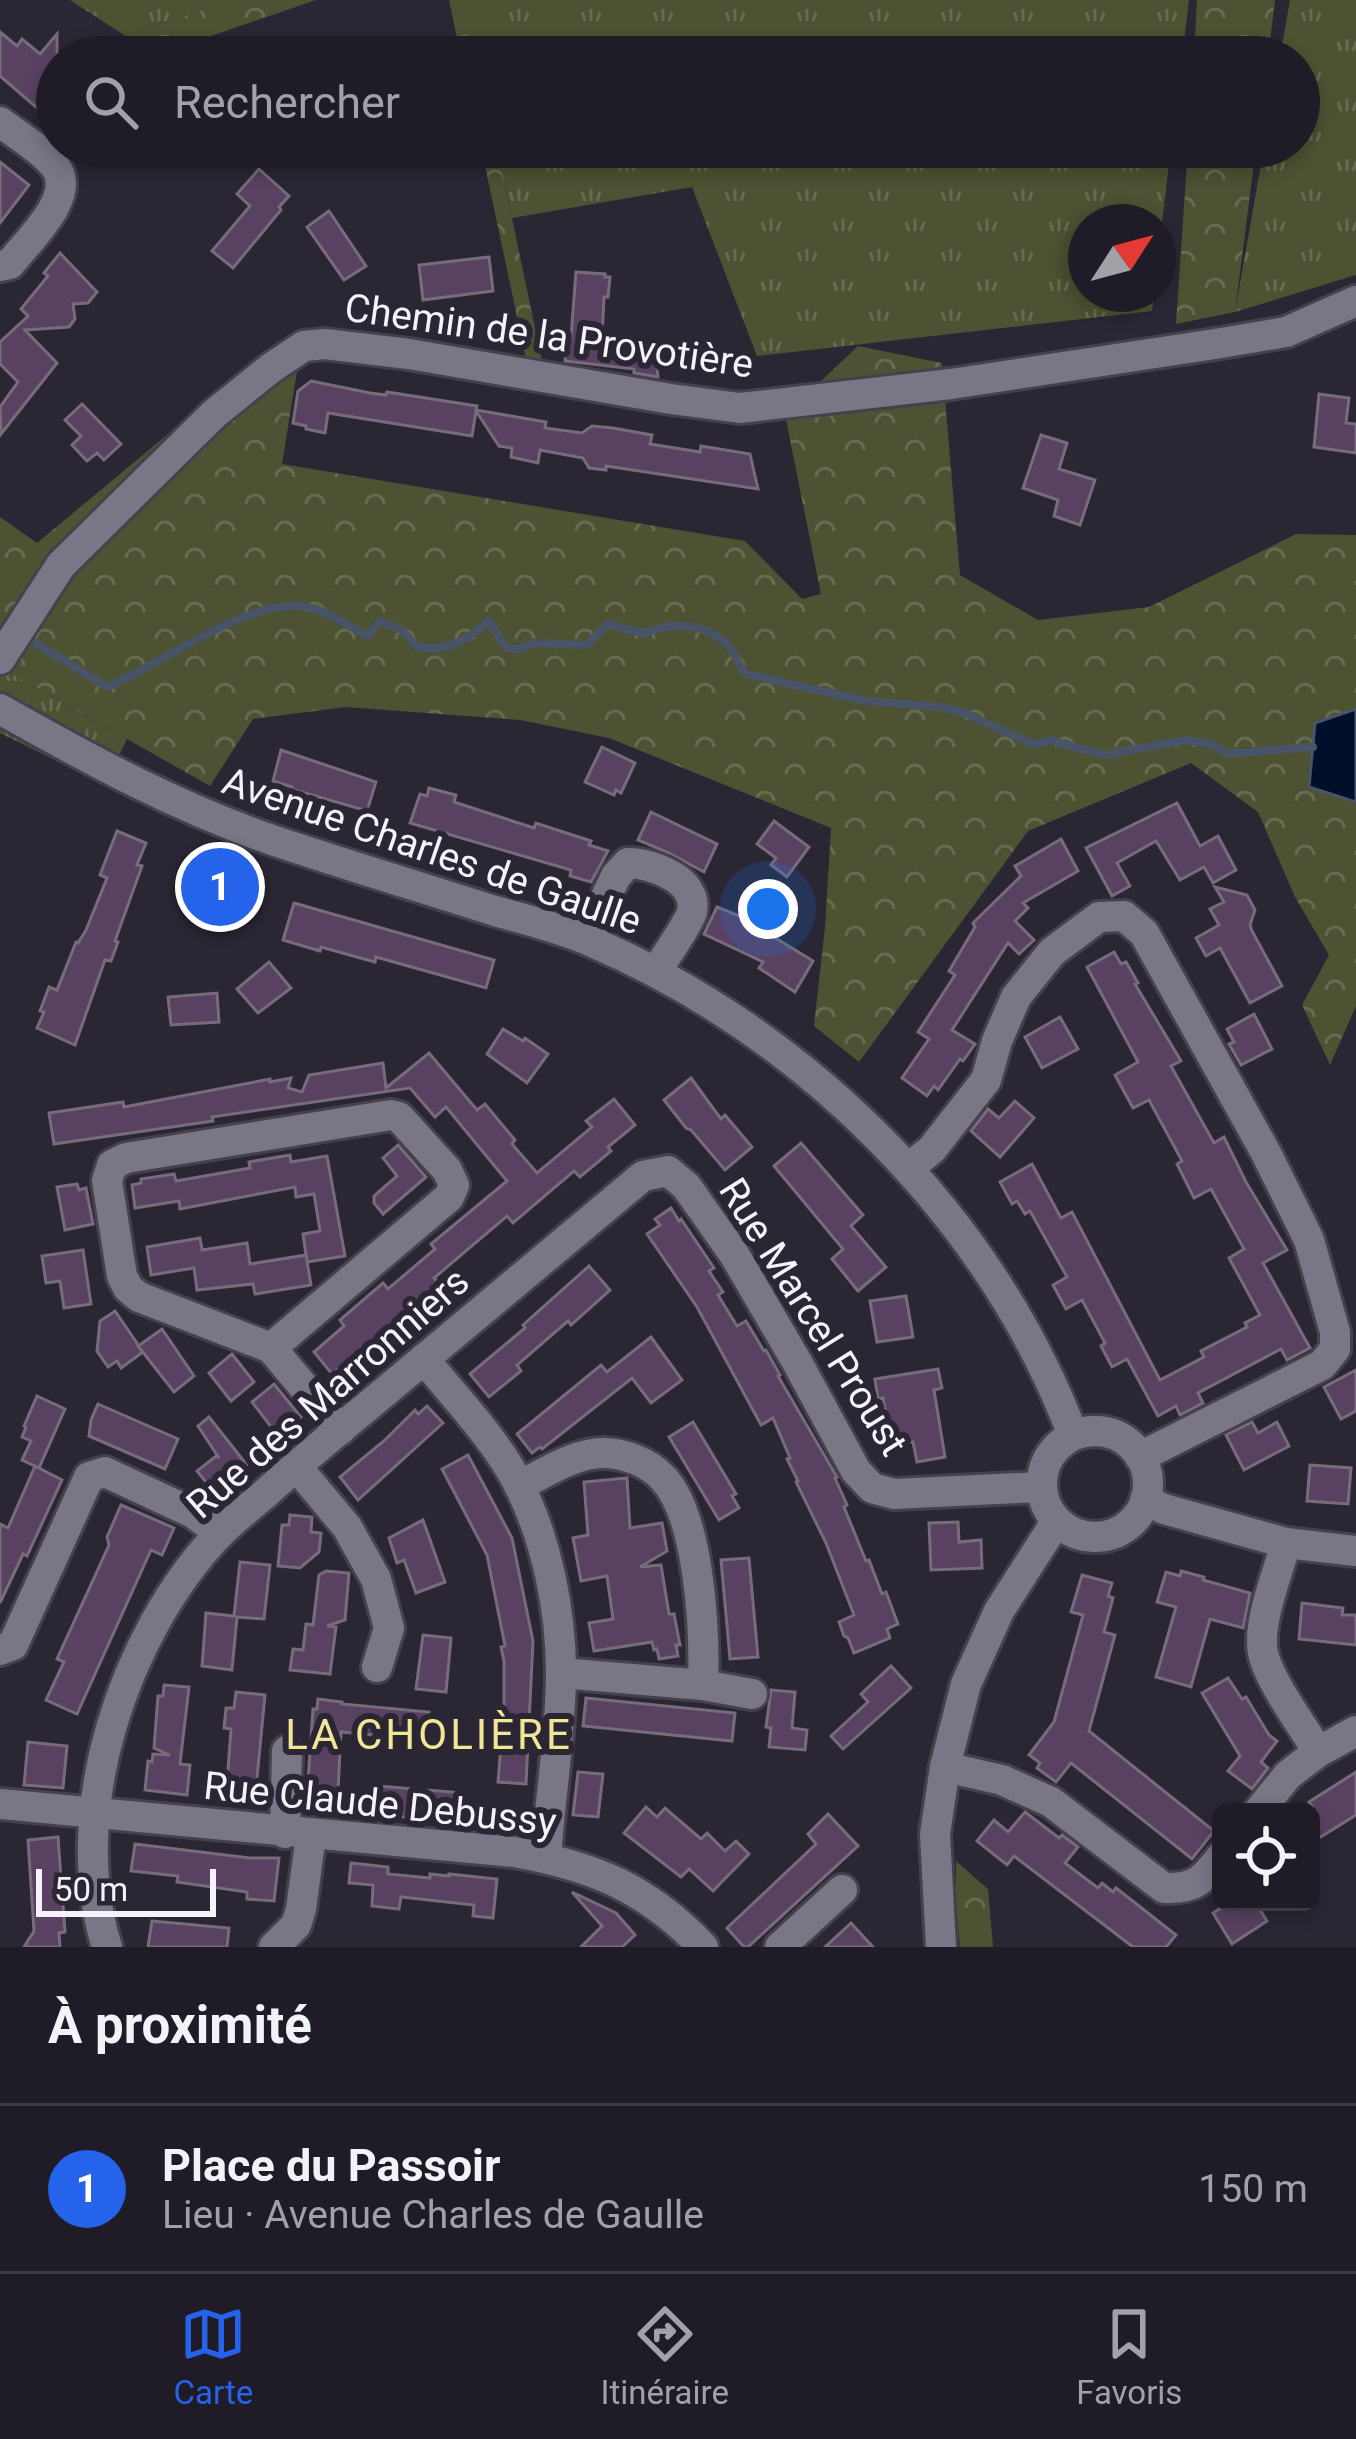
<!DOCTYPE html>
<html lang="fr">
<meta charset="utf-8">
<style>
body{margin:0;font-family:Roboto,sans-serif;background:#28252f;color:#f1f3f6}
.controls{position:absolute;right:36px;bottom:36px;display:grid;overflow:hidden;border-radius:18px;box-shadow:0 6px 18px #0003}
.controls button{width:108px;height:108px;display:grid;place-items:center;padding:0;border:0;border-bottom:3px solid #3d3a44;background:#201c27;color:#f1f3f6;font:60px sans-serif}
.compass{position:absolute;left:1068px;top:204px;width:108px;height:108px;border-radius:50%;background:#201c27;box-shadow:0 6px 18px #0003;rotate:54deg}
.scale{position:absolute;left:36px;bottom:30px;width:180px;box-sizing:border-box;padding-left:12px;border:6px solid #f5f2fb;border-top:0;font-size:33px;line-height:42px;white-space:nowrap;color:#f5f2fb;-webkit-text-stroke:9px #2a2634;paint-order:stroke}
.you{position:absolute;left:768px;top:909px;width:42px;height:42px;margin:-30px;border:9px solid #fff;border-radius:50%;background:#1a73e8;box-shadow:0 0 0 18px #1a73e833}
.badge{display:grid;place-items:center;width:78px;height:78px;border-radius:50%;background:#2563eb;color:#fff;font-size:39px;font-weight:700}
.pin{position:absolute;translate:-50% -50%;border:6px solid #fff;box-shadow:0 3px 12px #0006}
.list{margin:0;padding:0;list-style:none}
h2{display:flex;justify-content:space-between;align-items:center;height:156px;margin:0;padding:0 48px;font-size:51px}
h2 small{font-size:39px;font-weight:400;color:#a2a1a7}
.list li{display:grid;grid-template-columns:78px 1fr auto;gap:36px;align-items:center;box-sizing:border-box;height:168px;padding:0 48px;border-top:3px solid #3d3a44}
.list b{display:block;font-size:45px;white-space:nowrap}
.list p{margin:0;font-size:39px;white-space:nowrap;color:#a2a1a7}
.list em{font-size:39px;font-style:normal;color:#a2a1a7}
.icon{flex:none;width:66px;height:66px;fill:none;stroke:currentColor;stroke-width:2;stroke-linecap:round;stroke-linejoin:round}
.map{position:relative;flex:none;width:1356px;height:1947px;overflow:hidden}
.search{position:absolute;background:#201c27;box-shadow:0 6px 18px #0003;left:36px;right:36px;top:36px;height:132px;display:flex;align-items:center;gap:30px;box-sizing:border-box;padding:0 42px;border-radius:66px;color:#a2a1a7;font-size:45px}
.sheet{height:324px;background:#201c27}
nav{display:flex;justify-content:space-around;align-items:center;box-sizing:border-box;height:168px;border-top:3px solid #3d3a44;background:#201c27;font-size:33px;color:#a2a1a7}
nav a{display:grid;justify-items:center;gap:6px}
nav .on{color:#2563eb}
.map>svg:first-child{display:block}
.grass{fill:url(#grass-tufts)}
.forest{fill:url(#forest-crowns)}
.water{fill:#00102b;stroke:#4a5469;stroke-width:3}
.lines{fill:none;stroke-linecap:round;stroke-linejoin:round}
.stream{stroke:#4a5469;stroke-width:8}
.building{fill:#594162;stroke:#766c7a;stroke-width:3}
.minor-casing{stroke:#45414c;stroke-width:36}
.minor{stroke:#7a7686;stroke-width:30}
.labels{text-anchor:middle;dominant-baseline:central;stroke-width:12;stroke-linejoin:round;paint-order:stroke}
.street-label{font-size:39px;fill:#f5f2fb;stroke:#2a2634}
.neighbourhood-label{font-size:42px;letter-spacing:3px;fill:#f2e697;stroke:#2a2634}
</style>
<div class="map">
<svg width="1356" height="1947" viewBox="0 0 1356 1947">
<defs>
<pattern id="grass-tufts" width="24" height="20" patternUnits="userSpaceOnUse" patternTransform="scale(3)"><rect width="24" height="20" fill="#4d5232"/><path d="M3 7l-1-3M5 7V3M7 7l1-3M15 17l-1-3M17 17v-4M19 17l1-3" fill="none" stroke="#676b51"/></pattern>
<pattern id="forest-crowns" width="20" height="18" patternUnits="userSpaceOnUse" patternTransform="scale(3)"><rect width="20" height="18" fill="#4d5232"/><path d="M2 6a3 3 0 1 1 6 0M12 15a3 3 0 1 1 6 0" fill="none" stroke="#676b51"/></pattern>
</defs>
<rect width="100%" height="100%" fill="#2a2634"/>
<g class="grass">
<polygon points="70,0 234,0 124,35"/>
<polygon points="467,0 1189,0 1182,57 478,57"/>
<polygon points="1290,0 1356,0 1356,275 1235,312 1264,147 1299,147 1299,57 1280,57"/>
<polygon points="497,147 1171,147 1158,257 1158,222 1086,222 1086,294 1154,294 1152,311 757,356 692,187 512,218"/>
<polygon points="0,667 127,739 105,785 0,733"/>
</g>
<g class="forest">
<polygon points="234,0 316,0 150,57 138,57 124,35"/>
<polygon points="449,0 467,0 479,57 461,57"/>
<polygon points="1197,0 1275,0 1268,57 1194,57"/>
<polygon points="481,147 497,147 542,361 527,364"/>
<polygon points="1188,147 1256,147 1235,312 1176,324"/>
<polygon points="858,346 942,363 960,575 1038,620 1149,607 1296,534 1356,535 1356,1006 1330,1065 1302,1005 1329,955 1295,897 1258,812 1191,763 1028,831 859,1062 814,1026 825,927 831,828 609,738 520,720 346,707 253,719 210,786 0,667 0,517 37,543 270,349 297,371 282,464 745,541 802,599 821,594 785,415"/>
<polygon points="956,1861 988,1889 993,1947 960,1947 956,1904"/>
</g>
<polygon class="water" points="1356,709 1356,802 1309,787 1315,723"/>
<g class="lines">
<path class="stream" d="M32 641 107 687C161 665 242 602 299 606 322 607 348 626 368 636L380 621 402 630 417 647C450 652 463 642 489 621L506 648 519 649 536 643 586 645 608 624 645 634C671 620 711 624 730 648 737 657 738 665 746 674L867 701 939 707 962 712 1035 745 1050 740 1104 755 1187 740 1213 745 1228 754 1313 747"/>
</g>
<g class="building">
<polygon points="0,32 17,46 22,39 40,54 57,34 57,82 36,107 0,76"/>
<polygon points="0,162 29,185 0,223"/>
<polygon points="259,169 289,196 279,207 281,210 233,268 212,251 250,206 237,194"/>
<polygon points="329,211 366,266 344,280 307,227"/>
<polygon points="60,253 97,292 88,303 73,304 75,319 69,327 25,330 57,363 1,434 0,407 18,382 0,364 0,342 28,316 21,309 48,276 44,273"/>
<polygon points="489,257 493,291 423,300 419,265"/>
<polygon points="576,272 605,274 605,277 610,277 608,297 604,297 602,339 666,342 663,367 657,367 658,377 634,373 634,369 565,361 566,337 571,337"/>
<polygon points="311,381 370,393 386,395 387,392 477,406 476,410 546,422 545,428 582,433 592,426 613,428 652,435 650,444 700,452 701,446 750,454 758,489 606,466 606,470 589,468 583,458 540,450 538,463 511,457 512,448 499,446 476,411 472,436 328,413 325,433 306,429 306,426 293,423 298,391"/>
<polygon points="1319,394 1349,398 1346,423 1356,424 1356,453 1314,447"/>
<polygon points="82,404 121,444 104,460 97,453 87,461 72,445 81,436 65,420"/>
<polygon points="1041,435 1067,443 1059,469 1095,480 1080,525 1054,516 1058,500 1023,488"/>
<polygon points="602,747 635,763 621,793 616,790 614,795 585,782"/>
<polygon points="281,750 376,782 367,811 291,789 292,787 273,781"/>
<polygon points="429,788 456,795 454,802 534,828 536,823 591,841 589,845 608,851 591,882 570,876 571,870 410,823 420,794 427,796"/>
<polygon points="1177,803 1200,846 1218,836 1236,870 1213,883 1204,867 1180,880 1156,841 1117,863 1130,886 1112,896 1086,848"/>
<polygon points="651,812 717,844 704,872 669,853 638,840"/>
<polygon points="774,821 809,847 787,877 771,865 776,858 757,844"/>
<polygon points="117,831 146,843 137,865 142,866 115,941 118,942 111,961 105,960 75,1045 37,1028 44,1012 40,1011 49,987 57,990 76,942 78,943 86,930 107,878 100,875"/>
<polygon points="1061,839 1078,871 1023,903 1028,908 1015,921 1034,940 1019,954 1008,943 952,1030 975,1044 963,1061 960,1059 938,1090 934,1086 927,1096 902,1078 929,1039 918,1032 955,975 949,971 975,927 973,923 1021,876 1015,866"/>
<polygon points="1215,887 1247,895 1255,910 1250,925 1252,931 1282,986 1250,1003 1220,948 1206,956 1196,938 1219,925 1210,909 1224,902"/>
<polygon points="294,903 494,960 486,988 376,957 375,962 321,947 320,951 283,940"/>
<polygon points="717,907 757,923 756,926 813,961 795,992 759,968 763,962 704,934"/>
<polygon points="1114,952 1121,964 1126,962 1138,983 1135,984 1181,1061 1171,1066 1214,1143 1224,1137 1246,1182 1287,1250 1263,1263 1310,1348 1287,1360 1281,1349 1198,1393 1203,1403 1180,1415 1176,1406 1158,1416 1127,1359 1112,1367 1101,1346 1105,1343 1082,1300 1066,1309 1053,1285 1067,1277 1030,1211 1025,1214 1017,1201 1012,1204 1000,1182 1032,1164 1061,1218 1072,1212 1160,1380 1204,1357 1201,1351 1247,1327 1245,1323 1260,1315 1229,1258 1244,1249 1211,1189 1194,1198 1177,1164 1182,1161 1149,1100 1133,1108 1115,1075 1138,1062 1087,967"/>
<polygon points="269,962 291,988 258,1013 237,989"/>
<polygon points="217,993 219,1022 171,1025 168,997"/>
<polygon points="1254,1014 1272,1049 1241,1065 1229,1044 1234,1042 1227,1029"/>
<polygon points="1060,1017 1078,1049 1042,1068 1025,1037"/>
<polygon points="503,1029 523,1041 525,1038 548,1054 527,1083 487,1054"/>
<polygon points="429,1053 477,1110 485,1104 515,1140 512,1144 537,1173 592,1127 586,1121 614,1099 635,1125 608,1147 611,1151 580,1177 574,1171 513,1223 507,1216 434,1278 439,1283 384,1330 385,1332 332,1374 314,1352 344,1326 340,1320 383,1283 388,1289 435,1249 431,1244 507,1181 446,1107 435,1117 410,1088 212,1117 213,1121 54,1144 49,1113 123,1102 124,1107 270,1079 270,1082 291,1078 288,1088 302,1092 309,1075 383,1063 386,1088"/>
<polygon points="691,1078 721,1119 725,1115 752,1147 725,1170 691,1130 686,1128 664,1100"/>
<polygon points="1015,1101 1034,1118 1000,1157 971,1131 988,1109 999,1118"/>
<polygon points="801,1143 863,1215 851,1226 886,1267 858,1291 832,1259 843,1249 774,1166"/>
<polygon points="398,1145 426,1177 383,1214 374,1203 374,1196 397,1176 383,1158"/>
<polygon points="290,1155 291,1162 327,1156 345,1256 307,1262 303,1234 320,1231 314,1194 296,1197 295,1187 180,1209 179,1201 135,1208 132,1185 141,1183 141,1179 174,1174 176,1181 250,1168 249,1162"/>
<polygon points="77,1184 79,1190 86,1188 93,1224 65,1230 57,1187"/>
<polygon points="671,1208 679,1221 681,1219 714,1268 709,1271 723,1292 718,1295 737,1326 746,1321 764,1351 766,1350 780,1375 778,1376 837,1477 835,1478 847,1505 844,1507 866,1561 869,1560 882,1594 886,1592 898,1624 887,1629 890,1638 854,1653 848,1638 844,1636 839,1622 854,1615 826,1543 796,1482 798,1481 787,1459 790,1458 773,1418 761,1425 697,1307 647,1234 660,1225 655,1219"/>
<polygon points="200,1238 202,1250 247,1243 250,1264 306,1255 311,1285 255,1294 253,1284 197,1290 194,1268 151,1275 147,1247"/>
<polygon points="83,1250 91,1304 64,1308 60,1281 46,1283 42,1256"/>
<polygon points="589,1266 610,1290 571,1325 568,1321 517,1365 521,1371 489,1397 470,1374 525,1328 523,1325"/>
<polygon points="906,1296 913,1337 877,1342 870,1301"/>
<polygon points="115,1311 143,1352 121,1368 117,1361 108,1367 97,1351 100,1321"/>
<polygon points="162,1329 194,1376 174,1392 138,1346"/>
<polygon points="651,1337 682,1380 651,1403 632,1378 542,1449 540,1447 532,1453 517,1434 601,1365 607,1372"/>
<polygon points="232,1354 254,1382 231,1401 209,1373"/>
<polygon points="938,1369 942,1388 934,1390 945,1457 917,1462 913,1442 891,1445 883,1398 878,1399 875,1379"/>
<polygon points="1356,1370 1356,1411 1341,1419 1324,1387"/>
<polygon points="274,1384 301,1417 278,1436 252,1402"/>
<polygon points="37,1396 65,1409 39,1468 22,1460 31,1441 22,1437 26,1427 24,1426"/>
<polygon points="98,1404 178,1439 165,1469 89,1436 91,1420"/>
<polygon points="427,1406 443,1423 358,1500 340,1477 385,1440 415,1410 418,1414"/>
<polygon points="209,1417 247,1465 214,1492 197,1471 216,1456 219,1458 198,1426"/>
<polygon points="693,1422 736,1494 732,1496 739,1508 719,1520 669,1437"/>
<polygon points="1252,1422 1258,1433 1277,1422 1289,1446 1244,1470 1226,1435"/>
<polygon points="468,1455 512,1538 533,1641 526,1784 498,1782 504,1706 504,1661 501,1647 505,1646 487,1555 442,1469"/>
<polygon points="1310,1465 1351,1468 1348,1504 1307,1501"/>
<polygon points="35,1466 62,1480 27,1556 23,1554 0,1603 0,1524 8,1528"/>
<polygon points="627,1478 630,1528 662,1523 667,1551 640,1567 661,1565 669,1614 674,1614 680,1645 676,1645 678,1656 659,1659 657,1649 654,1650 652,1642 594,1651 589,1623 613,1619 607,1576 581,1581 573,1538 588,1535 584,1482"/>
<polygon points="121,1505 174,1528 162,1555 151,1550 77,1714 46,1700 64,1662 57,1659 109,1545 107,1537"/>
<polygon points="290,1515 312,1517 311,1532 321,1533 319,1552 300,1568 278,1566 282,1525 289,1525"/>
<polygon points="423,1520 445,1582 416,1593 404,1560 397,1563 389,1538"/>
<polygon points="958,1522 959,1542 981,1540 982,1568 931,1570 929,1523"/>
<polygon points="749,1558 758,1657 730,1659 721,1560"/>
<polygon points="240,1562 270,1565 264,1619 237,1617 232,1670 202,1666 206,1613 234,1616"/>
<polygon points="326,1571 349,1573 345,1620 327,1626 336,1627 330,1674 290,1670 293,1649 303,1650 306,1624 313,1625 319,1575"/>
<polygon points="1181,1571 1204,1577 1203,1580 1250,1593 1243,1628 1210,1619 1191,1687 1156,1677 1176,1607 1157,1602 1166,1572 1180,1576"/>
<polygon points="1082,1575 1112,1583 1108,1596 1113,1598 1104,1632 1115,1635 1089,1731 1214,1831 1192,1859 1071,1763 1056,1782 1037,1768 1040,1763 1029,1755 1054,1722 1083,1615 1071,1612"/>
<polygon points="1302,1603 1343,1608 1342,1615 1356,1615 1356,1645 1299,1639"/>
<polygon points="423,1635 451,1638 446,1692 416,1689"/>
<polygon points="891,1666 911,1688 843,1749 831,1736 868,1702 861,1694"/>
<polygon points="1228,1678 1242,1699 1246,1697 1269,1735 1277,1741 1261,1762 1268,1768 1252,1789 1228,1771 1240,1756 1202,1693"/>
<polygon points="164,1685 189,1687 180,1764 190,1765 187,1795 145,1790 148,1761 152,1762 153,1754 170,1755 154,1748 158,1696 163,1696"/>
<polygon points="771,1690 795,1692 792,1728 807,1730 805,1750 769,1747 771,1728 766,1727"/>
<polygon points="236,1692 265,1695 255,1799 226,1797 231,1729 224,1728 226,1708 234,1708"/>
<polygon points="586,1698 735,1713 732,1741 583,1726"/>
<polygon points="318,1699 342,1702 342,1704 429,1712 426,1740 341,1732 337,1811 306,1809 313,1709 317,1709"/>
<polygon points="28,1742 67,1746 63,1788 24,1785"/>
<polygon points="578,1772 603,1774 598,1817 573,1815"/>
<polygon points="1356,1772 1356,1815 1311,1843 1312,1806 1309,1802"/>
<polygon points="378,1786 464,1793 462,1821 376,1815"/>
<polygon points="646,1807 657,1817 665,1808 701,1839 707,1833 725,1851 736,1841 749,1854 713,1891 689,1869 681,1877 624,1833"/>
<polygon points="1025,1812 1059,1838 1062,1835 1078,1847 1065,1863 1098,1888 1102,1883 1113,1892 1116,1888 1176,1935 1166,1947 1133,1947 1014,1856 1007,1865 977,1841 994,1820 1008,1832"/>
<polygon points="828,1814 858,1846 748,1947 744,1947 727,1928 816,1844 808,1834"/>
<polygon points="58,1837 65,1932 59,1933 60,1947 24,1947 34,1931 28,1840"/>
<polygon points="135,1844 250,1858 279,1858 274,1901 247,1899 247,1892 177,1882 178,1876 131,1871"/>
<polygon points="351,1863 388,1867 388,1874 430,1878 430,1874 449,1876 449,1874 497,1879 493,1918 473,1916 474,1905 401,1897 399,1909 372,1906 373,1885 349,1883"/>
<polygon points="572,1892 616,1913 635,1935 622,1947 581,1947 602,1926"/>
<polygon points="1231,1902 1255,1902 1267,1921 1232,1944 1213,1913"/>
<polygon points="152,1921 229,1928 227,1947 148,1947"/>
<polygon points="851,1923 873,1947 825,1947"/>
</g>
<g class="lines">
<defs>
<g id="minor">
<path d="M0 122C17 135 40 148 54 165 79 195 29 239 10 264L0 266"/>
<polyline points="0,659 61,565 214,414 271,368 304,346 325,344 409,354 671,399 740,408 951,384 1215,344 1286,332 1356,301"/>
<path d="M0 709C90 760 180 809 278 842 350 866 423 888 495 911 527 920 560 928 590 941 806 1034 989 1215 1073 1435"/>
<path d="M586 939 616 876 628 863C652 863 699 880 692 912 688 925 664 958 656 972"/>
<polyline points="908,1169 932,1149 986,1080 997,1041 1016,997 1052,952 1099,917 1124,916 1144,933 1266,1153 1309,1240 1335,1332 1335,1349 1322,1365 1140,1457"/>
<polyline points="271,1348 139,1297 128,1288 122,1276 107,1181 112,1165 126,1158 391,1115 399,1117 447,1170 454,1185 449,1197 271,1348 340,1430"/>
<path d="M424 1359C456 1399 495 1438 519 1485 547 1541 561 1611 561 1673 561 1734 550 1797 546 1858"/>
<circle cx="1095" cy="1484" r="53"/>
<polyline points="296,1466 347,1527 376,1579 389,1628 377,1667"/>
<path d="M519 1486C545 1473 576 1452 605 1453 627 1454 649 1463 663 1478 700 1517 705 1633 703 1685L561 1673"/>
<polyline points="1145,1500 1164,1509 1286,1543 1356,1551"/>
<path d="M1286 1543C1278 1573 1257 1623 1263 1653 1269 1681 1303 1726 1318 1752"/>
<polyline points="0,1650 13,1645 89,1477 105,1472 193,1513 220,1533"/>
<polyline points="703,1685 752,1694"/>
<path d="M945 1767 1002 1780 1051 1802 1164 1888C1195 1889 1202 1881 1221 1857"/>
<path d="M0 1804 514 1852C593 1866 647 1888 703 1947"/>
<polyline points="1258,1812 1288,1775 1318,1752 1356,1731"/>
<polyline points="285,1833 287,1751"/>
<path d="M107 1947C64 1812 124 1634 219 1534 234 1519 251 1506 267 1492 310 1453 355 1417 399 1380 480 1312 562 1244 643 1176L668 1171 686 1186 734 1254 797 1362 856 1471 872 1488 894 1494 1041 1487"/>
<polyline points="274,1947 296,1925 301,1909 311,1835"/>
<polyline points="780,1947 842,1890"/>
<polyline points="941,1947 935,1834 945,1767 966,1684 999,1611 1056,1522"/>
</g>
</defs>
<use href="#minor" class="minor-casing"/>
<use href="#minor" class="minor"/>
</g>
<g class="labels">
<g class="street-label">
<text transform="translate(549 336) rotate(8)">Chemin de la Provotière</text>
<text transform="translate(432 851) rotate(19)">Avenue Charles de Gaulle</text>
<text transform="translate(813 1317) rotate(58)">Rue Marcel Proust</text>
<text transform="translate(328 1393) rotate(-41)">Rue des Marronniers</text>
<text transform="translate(380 1804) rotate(6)">Rue Claude Debussy</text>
</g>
<g class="neighbourhood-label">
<text x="429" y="1734">LA CHOLIÈRE</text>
</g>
</g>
</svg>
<div class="controls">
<button><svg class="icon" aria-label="locate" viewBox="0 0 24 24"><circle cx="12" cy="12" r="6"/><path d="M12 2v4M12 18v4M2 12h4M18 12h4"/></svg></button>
</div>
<svg class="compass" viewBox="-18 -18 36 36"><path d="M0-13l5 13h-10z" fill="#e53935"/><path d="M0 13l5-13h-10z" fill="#a2a1a7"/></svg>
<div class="scale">50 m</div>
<div class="you"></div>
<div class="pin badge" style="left:220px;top:887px">1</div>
<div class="search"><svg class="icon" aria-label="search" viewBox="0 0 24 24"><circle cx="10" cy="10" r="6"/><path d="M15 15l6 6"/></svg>Rechercher</div>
</div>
<section class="sheet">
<h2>À proximité<small></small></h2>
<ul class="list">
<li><span class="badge">1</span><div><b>Place du Passoir</b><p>Lieu · Avenue Charles de Gaulle</p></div><em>150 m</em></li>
</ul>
</section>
<nav>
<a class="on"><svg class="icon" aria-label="map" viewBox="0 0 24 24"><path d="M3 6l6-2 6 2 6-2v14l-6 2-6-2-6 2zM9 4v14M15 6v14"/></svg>Carte</a>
<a><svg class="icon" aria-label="directions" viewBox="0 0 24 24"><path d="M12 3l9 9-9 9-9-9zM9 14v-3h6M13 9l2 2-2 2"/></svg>Itinéraire</a>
<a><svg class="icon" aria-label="saved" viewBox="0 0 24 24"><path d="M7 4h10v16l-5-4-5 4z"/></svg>Favoris</a>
</nav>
